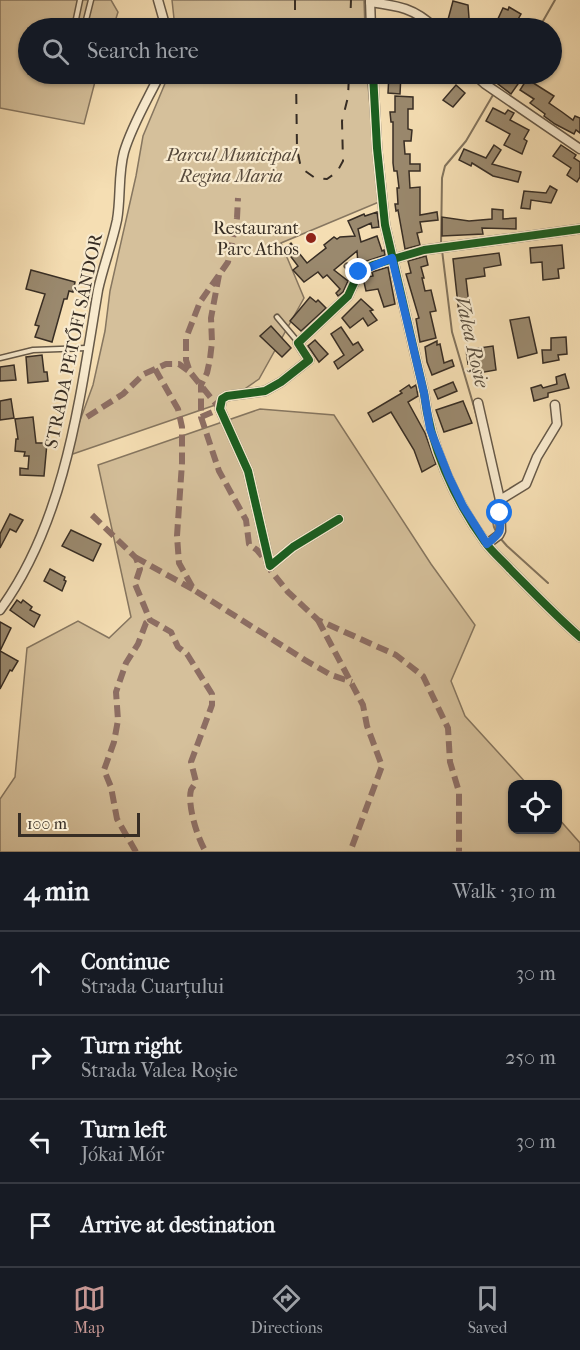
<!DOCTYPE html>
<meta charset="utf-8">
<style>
body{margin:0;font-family:"IM FELL French Canon",serif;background:#20242c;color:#f1f3f6}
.controls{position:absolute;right:18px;bottom:18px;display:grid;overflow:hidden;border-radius:12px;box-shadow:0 2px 4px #0004}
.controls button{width:54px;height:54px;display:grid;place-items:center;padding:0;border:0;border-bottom:2px solid #363941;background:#171b24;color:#f1f3f6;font:30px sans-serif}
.scale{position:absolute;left:18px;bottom:15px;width:122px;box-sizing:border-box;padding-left:6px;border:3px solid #372d24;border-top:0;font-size:16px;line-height:21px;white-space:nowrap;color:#372d24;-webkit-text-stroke:4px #f8eace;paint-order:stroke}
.stop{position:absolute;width:18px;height:18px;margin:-14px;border:4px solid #1a73e8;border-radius:50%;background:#fff}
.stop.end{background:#1a73e8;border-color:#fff;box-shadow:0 2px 6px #0008}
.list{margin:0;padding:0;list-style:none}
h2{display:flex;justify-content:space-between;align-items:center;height:78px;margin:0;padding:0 24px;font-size:26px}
h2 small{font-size:20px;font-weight:400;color:#9ea1a6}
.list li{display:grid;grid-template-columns:39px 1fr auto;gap:18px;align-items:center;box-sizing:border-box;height:84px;padding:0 24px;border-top:2px solid #363941}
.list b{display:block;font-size:22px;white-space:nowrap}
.list p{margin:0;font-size:20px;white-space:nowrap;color:#9ea1a6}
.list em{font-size:20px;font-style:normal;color:#9ea1a6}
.icon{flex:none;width:33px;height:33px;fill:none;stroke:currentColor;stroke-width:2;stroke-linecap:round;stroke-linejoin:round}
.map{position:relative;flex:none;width:580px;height:852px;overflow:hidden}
.search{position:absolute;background:#171b24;box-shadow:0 2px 4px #0004;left:18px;right:18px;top:18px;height:66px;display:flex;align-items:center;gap:15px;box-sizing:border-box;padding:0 21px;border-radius:33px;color:#9ea1a6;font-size:22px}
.sheet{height:414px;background:#171b24}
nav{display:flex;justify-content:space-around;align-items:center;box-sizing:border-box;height:84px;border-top:2px solid #363941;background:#171b24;font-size:16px;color:#9ea1a6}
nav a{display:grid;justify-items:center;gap:3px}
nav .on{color:#c59692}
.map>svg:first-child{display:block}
.green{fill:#d5c09b;stroke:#867660;stroke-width:1.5}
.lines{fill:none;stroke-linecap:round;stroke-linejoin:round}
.stream{stroke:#82735c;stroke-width:2}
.building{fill:#9a896e;stroke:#372d24;stroke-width:1.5}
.lane-casing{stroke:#665948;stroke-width:7}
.street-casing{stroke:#665948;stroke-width:11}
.lane{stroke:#f8eace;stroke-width:4}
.street{stroke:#f8eace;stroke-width:8}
.rail{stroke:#372d24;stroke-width:2;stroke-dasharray:10 10;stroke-linecap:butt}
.quiet{stroke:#8d6e63;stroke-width:6;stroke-dasharray:12 6;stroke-linecap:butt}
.cycleway-casing{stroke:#f8eace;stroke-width:11}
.cycleway{stroke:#1b5e20;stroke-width:8}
.route{stroke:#1a73e8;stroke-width:8}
.poi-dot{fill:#8f2418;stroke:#f8eace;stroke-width:2}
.labels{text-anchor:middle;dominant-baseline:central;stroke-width:4.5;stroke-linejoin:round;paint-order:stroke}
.park-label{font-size:18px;font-style:italic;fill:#574a3c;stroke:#f8eace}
.poi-label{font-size:18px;fill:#372d24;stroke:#f8eace;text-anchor:end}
.street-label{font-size:18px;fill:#372d24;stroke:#f8eace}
.water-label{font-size:20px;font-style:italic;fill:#5c5040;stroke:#f8eace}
</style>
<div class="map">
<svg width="580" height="852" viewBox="0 0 580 852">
<rect width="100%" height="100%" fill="#f5deb3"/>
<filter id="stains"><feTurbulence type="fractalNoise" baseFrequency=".00333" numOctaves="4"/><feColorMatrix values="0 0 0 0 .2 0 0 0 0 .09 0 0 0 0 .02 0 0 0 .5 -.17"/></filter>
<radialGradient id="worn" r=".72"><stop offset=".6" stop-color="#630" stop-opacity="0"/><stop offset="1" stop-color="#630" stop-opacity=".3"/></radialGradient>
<g class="green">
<polygon points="0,0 111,0 118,12 113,28 28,28 28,74 97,74 84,124 0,108"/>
<polygon points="172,0 364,0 365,28 175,28"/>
<polygon points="169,74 367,74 379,202 281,243 304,298 259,379 227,401 67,456 93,385 105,331 110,291 136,176 143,136"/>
<polygon points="260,409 334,415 431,564 475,625 451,681 465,716 527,784 512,784 512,830 558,830 558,818 580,843 580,852 0,852 0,799 15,777 27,648 78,621 109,638 131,617 98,465"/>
</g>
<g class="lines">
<g class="stream">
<polyline points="539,28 555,0"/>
<polyline points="441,245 442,178 445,166 466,141 493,95"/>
<polyline points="442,250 452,332 477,417"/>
<path d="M496 498C493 510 490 523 497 533"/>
<polyline points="500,538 507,546 548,583"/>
</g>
</g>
<g class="building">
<polygon points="453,1 468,5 469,18 463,23 462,28 446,27"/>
<polygon points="509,7 521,14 513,28 503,22 501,26 505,28 486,28 492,20 496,23 503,8 508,10"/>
<polygon points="389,74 401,74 400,94 388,93"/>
<polygon points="485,74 502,74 518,84 511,94"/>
<polygon points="527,79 554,96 549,103 562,112 573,120 575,116 580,118 580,133 576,130 574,134 555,124 544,116 545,114 530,103 534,99 520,90"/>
<polygon points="456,85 465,93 453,107 443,100"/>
<polygon points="395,96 413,97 413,109 408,109 408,129 412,130 411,141 404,141 405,154 410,154 410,164 420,164 420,171 409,171 410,188 420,187 420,215 437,212 438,220 420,222 422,232 417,233 420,245 405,249 398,210 396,211 395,204 398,204 397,188 399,188 397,171 394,171 393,163 393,122 391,122 390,112 395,112"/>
<polygon points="493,108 505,114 508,110 514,113 510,120 529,130 524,139 527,141 522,154 504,145 510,134 486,121"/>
<polygon points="494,145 501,150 492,164 521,172 518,182 493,176 472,163 471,166 459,160 464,149 486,158"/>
<polygon points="561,145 576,155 574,158 580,162 580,177 577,182 567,175 571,168 553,156"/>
<polygon points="550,186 557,190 551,203 531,200 530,209 521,208 524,191 546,193"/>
<polygon points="492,209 503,210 503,219 516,218 516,229 482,228 483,234 442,236 442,217 469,221 492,219"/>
<polygon points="377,212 379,227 372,228 371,223 358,229 361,242 377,236 382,251 384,250 385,255 358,264 357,251 334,270 348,281 343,292 338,296 336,293 340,289 327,275 323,278 318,272 304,282 293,270 298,266 285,249 291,243 307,263 326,248 324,245 334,237 337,239 340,237 355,236 348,221 364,214 365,216"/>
<polygon points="562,245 564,268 558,269 559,278 543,280 542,262 531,263 530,248"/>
<polygon points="499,253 501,265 484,268 485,276 466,279 470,313 459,314 453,259"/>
<polygon points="426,256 428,265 421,267 424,278 422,278 425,291 431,290 436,311 430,312 436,338 420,342 416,319 419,318 406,274 411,273 408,261"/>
<polygon points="388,267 395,304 384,307 378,289 366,291 363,278 373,276 372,272"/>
<polygon points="31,270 75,282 73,292 69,291 67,299 64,299 52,342 35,337 39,326 35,325 45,294 26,289"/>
<polygon points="310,297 316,302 318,300 326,308 301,331 290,321"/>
<polygon points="361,299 373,310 370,311 377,320 368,326 363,318 350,328 342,318"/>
<polygon points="529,317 537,353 518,358 510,320"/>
<polygon points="271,326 291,348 282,357 260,336"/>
<polygon points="341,327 353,345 358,342 363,350 338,369 334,362 344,355 331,334"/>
<polygon points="566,337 567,354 558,355 559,360 543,363 542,350 551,350 551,338"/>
<polygon points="315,340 328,354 319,362 308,346"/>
<polygon points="437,341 437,345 440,344 444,363 452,360 454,366 432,375 427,362 425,347"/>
<polygon points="493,346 496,370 479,373 475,362 468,364 466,350"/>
<polygon points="42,355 44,372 47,372 48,381 28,383 26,357"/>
<polygon points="14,365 16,380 0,381 0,367"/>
<polygon points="565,374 569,388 548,393 548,397 534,401 531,388 541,385 543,388 557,384 556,377"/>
<polygon points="453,382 457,391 438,399 434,390"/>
<polygon points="409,385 411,388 416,385 418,396 408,402 425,433 436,464 422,472 414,450 391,412 373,422 368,413 402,393 400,391"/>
<polygon points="11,399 14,418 0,420 0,401"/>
<polygon points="463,401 472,423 444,432 436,410"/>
<polygon points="33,417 36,443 47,443 44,476 20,475 20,468 28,469 29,456 24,456 25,452 15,451 16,439 18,439 15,419"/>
<polygon points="10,514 23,520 16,532 10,529 0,548 0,534"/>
<polygon points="71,530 101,544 93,561 62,546"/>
<polygon points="50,569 65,577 64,580 66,581 62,591 44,581"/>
<polygon points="17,600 21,603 23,600 32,607 30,610 40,615 34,627 10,610"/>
<polygon points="0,622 11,628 0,651 18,661 12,671 10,670 0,689"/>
</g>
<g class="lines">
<defs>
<g id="lane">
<polyline points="71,28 76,19 80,0"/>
<polyline points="84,28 91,0"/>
<polyline points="347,266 356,276"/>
<polyline points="277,317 298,342"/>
<polyline points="0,358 33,350 87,348"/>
</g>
<g id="street">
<polyline points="158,0 166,28"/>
<polyline points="370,0 371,28"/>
<path d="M370 2C399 6 414 8 435 28"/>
<path d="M373 74 377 148 385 225 424 393C430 445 454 500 485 542 492 552 502 560 510 569 533 592 555 615 580 637"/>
<polyline points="474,74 485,84 580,149"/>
<polyline points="478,403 500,500 501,531 499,535 487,544"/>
<polyline points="500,500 526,484 537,457 557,424 555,405"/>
<polyline points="339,519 293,547 270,566 248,471 220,409 222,399 227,396 265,391 281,382 309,360 298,343 348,296 359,272 373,265 424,250 580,229"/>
<path d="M0 610C66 520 80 397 98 290 103 267 112 244 117 220 121 198 118 174 124 152 132 125 148 99 160 74"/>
</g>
</defs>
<use href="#lane" class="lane-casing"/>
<use href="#street" class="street-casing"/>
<use href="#lane" class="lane"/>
<use href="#street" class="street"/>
<g class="rail">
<polyline points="295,0 295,28"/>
<polyline points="350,28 351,0"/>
<polyline points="296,74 297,149 301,168 315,178 327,179 337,172 343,161 342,121 348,97 349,74"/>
</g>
<g class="quiet">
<polyline points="219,275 211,318 212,342 210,359 207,373 201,385 201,417 219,471 246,520 249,544 257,550 270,566 271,571 288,592 318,620 396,655 423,676 448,728 450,762 459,792 459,852"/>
<polyline points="155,369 178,409 182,427 182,463 177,536 179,563 194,590 305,660 331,675 352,682"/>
<polyline points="87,417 123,394 144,374 166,364 179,364 190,372"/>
<polyline points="201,417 220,409 190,372 186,360 186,338 200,302 228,262 237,218 238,198"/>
<path d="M92 515 128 550 136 558 140 569 135 584 150 620 171 632 178 647 187 654 212 694V705L191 762 196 782C196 783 191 789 191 790 187 805 198 840 206 852"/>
<polyline points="135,557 194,590"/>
<polyline points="318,620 363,705 367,726 382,766 350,852"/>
<polyline points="136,852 117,819 111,787 104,770 114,742 118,720 116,692 126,663 138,644 146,623 150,620"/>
</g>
<defs>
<g id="cycleway">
<path d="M373 74 377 148 385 225 424 393C430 445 454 500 485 542 492 552 502 560 510 569 533 592 555 615 580 637"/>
<polyline points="339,519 293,547 270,566 248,471 220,409 222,399 227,396 265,391 281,382 309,360 298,343 348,296 359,272 373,265 424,250 580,229"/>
</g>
</defs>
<use href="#cycleway" class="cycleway-casing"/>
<use href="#cycleway" class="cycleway"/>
</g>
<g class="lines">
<path class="route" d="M359 272 392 258 424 393 430 429 449 477 463 506 487 544C502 532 501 532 500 513"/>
</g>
<circle class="poi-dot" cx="311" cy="238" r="6"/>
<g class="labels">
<g class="park-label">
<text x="231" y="155">Parcul Municipal<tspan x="231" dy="21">Regina Maria</tspan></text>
</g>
<g class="poi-label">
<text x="299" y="228">Restaurant<tspan x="299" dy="21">Parc Athos</tspan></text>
</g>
<g class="street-label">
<text transform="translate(74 341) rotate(-78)">STRADA PETŐFI SÁNDOR</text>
</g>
<g class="water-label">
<text transform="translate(472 342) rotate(77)">Valea Roșie</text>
</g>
</g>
<rect width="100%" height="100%" filter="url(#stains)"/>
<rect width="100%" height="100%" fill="url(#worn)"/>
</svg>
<div class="controls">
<button><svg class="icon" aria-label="locate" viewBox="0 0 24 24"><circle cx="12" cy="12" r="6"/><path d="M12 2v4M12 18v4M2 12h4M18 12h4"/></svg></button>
</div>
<div class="scale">100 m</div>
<div class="stop" style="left:500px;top:513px"></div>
<div class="stop end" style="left:359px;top:272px"></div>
<div class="search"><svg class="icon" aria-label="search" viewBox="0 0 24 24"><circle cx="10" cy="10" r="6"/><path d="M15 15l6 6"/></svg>Search here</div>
</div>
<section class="sheet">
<h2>4 min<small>Walk · 310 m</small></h2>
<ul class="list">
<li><svg class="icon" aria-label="ahead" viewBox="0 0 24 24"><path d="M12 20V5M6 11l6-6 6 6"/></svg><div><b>Continue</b><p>Strada Cuarțului</p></div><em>30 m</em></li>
<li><svg class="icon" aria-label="right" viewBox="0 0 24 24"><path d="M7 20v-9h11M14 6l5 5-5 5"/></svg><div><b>Turn right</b><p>Strada Valea Roșie</p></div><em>250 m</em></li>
<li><svg class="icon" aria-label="left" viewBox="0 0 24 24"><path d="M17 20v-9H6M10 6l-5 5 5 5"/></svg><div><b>Turn left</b><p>Jókai Mór</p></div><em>30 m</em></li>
<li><svg class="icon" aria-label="arrive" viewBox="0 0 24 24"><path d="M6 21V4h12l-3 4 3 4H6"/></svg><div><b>Arrive at destination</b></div></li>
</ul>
</section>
<nav>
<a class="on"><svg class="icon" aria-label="map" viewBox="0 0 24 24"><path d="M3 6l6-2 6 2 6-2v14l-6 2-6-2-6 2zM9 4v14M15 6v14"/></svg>Map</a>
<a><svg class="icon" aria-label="directions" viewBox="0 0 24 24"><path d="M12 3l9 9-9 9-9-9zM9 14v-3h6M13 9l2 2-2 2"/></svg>Directions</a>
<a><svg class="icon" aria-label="saved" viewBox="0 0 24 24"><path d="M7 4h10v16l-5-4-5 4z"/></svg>Saved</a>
</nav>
